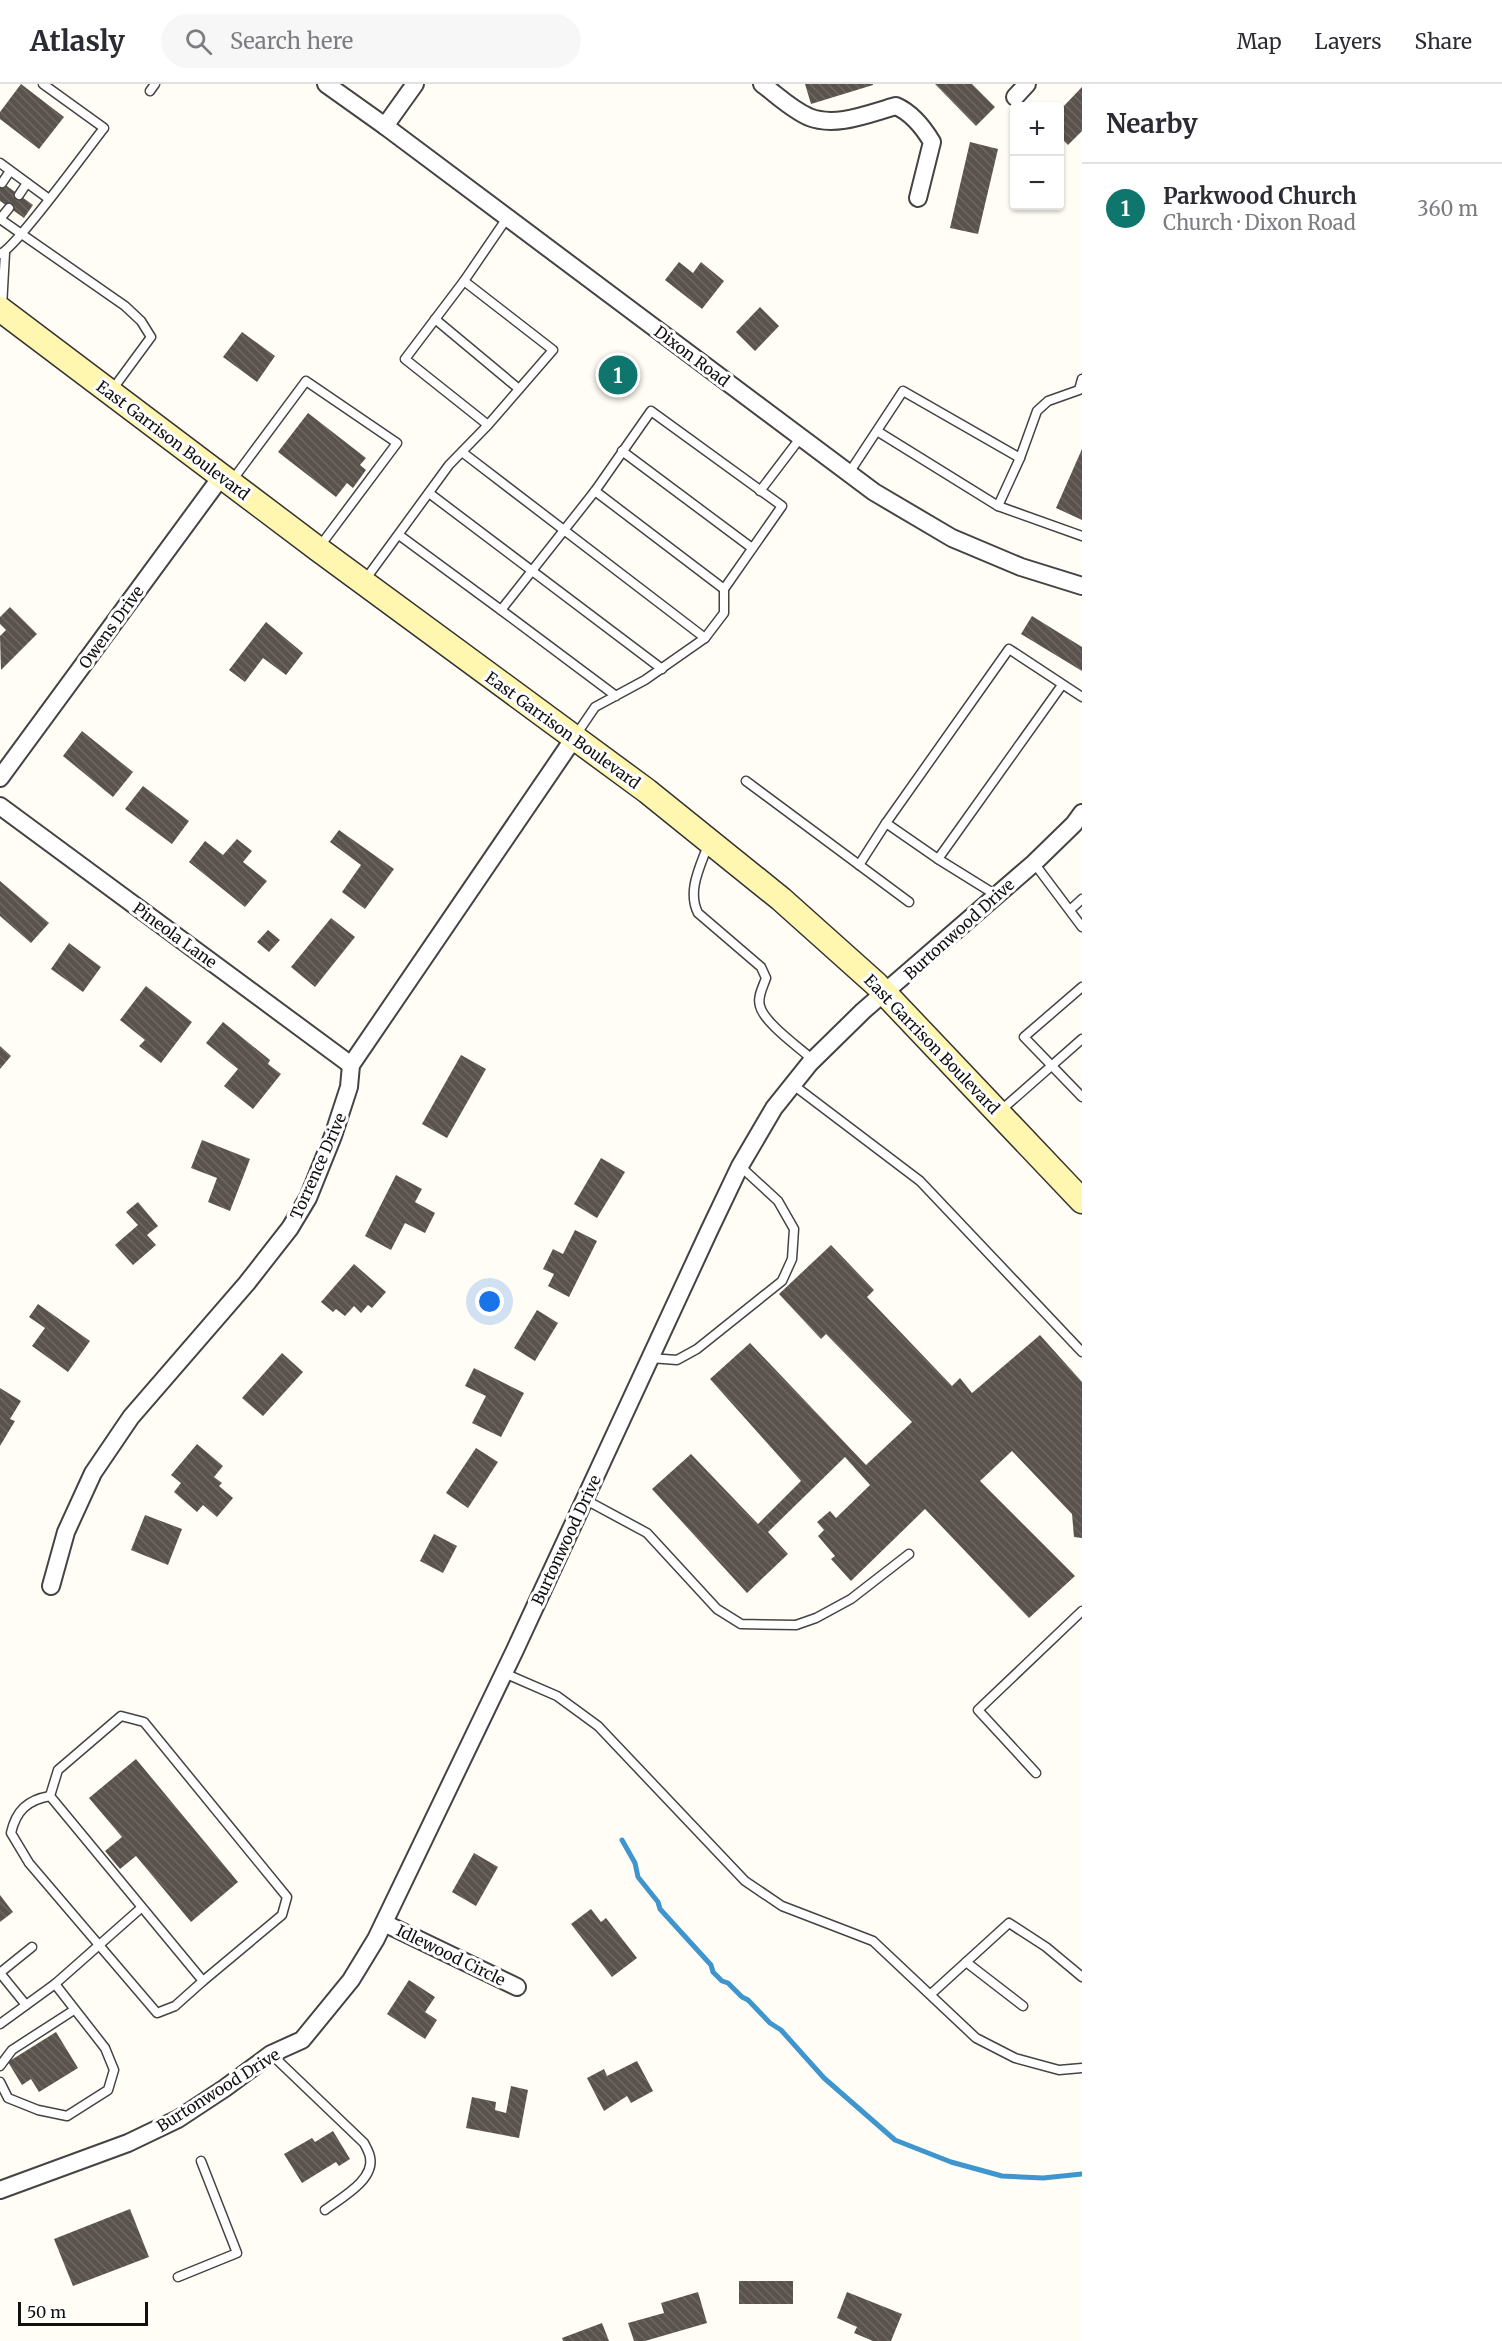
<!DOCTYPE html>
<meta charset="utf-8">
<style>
body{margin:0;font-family:Merriweather,serif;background:#f7f7f7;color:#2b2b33}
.controls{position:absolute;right:18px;top:18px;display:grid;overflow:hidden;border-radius:6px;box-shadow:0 2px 4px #0004}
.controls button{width:54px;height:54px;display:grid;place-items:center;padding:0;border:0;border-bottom:2px solid #e1e1e2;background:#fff;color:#2b2b33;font:30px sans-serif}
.scale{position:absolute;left:18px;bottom:15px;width:130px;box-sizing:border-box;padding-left:6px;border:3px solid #111;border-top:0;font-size:16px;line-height:21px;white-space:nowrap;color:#111;-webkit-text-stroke:4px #fff;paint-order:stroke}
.you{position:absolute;left:490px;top:1218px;width:21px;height:21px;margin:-15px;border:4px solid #fff;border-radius:50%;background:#1a73e8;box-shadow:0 0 0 9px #1a73e833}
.badge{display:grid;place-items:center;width:39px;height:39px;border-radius:50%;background:#0f766e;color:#fff;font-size:20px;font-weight:700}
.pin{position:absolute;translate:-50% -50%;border:3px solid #fff;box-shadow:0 2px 6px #0006}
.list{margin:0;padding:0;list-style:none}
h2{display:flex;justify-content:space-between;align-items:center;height:78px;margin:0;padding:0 24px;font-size:26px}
h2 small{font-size:20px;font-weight:400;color:#7c7c81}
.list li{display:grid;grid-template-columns:39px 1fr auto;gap:18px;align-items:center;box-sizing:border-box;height:90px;padding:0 24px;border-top:2px solid #e1e1e2}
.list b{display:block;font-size:22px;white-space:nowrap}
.list p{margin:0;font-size:20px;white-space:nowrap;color:#7c7c81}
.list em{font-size:20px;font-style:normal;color:#7c7c81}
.icon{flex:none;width:33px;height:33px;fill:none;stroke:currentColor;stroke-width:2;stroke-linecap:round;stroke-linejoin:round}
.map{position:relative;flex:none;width:1082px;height:2257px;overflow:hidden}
header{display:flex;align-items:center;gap:36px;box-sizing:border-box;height:84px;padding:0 30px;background:#fff;border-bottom:2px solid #e1e1e2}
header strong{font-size:28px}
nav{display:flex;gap:33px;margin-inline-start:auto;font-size:21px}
.search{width:420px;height:54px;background:#f7f7f7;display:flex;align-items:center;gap:15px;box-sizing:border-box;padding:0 21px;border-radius:33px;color:#7c7c81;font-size:22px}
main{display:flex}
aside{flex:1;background:#fff}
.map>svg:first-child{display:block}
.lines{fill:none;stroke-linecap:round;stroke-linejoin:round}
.stream{stroke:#3f96cf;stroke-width:5}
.building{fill:url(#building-back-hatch)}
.service-casing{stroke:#444;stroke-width:11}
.minor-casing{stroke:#444;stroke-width:20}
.secondary-casing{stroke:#333;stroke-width:27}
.service{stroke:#fff;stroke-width:8}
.minor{stroke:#fff;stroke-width:16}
.secondary{stroke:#fff6b0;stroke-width:24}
.labels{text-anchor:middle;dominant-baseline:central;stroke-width:6;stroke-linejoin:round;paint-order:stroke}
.street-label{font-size:16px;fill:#111;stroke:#fff}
</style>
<header>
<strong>Atlasly</strong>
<div class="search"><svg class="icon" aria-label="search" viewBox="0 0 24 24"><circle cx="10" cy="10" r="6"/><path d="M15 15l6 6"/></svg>Search here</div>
<nav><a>Map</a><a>Layers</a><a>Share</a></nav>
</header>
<main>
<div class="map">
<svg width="1082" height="2257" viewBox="0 0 1082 2257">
<defs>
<pattern id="building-back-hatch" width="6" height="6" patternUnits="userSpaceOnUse" patternTransform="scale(1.5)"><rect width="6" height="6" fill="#5a524d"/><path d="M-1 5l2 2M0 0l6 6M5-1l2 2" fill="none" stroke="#6d6662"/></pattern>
</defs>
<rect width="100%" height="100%" fill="#fffdf5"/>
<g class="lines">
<polyline class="stream" points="622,1756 635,1779 638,1793 658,1818 660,1825 711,1881 713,1888 722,1897 728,1899 742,1913 748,1916 770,1939 781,1946 824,1994 895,2056 951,2078 1002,2092 1043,2094 1082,2090"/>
</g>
<g class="building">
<polygon points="21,0 64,33 39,65 0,35 0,28"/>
<polygon points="805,0 873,0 873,1 811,20"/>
<polygon points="935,0 972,0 995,23 976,42"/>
<polygon points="1082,3 1082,47 1068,61 1060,53 1060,26"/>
<polygon points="970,58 998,65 978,150 950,144"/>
<polygon points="0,97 33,121 24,134 0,117"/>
<polygon points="679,178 693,189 701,178 724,197 702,225 665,196"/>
<polygon points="760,223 779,242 755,267 736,248"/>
<polygon points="242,248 275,272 257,298 223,273"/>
<polygon points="308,329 366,374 360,381 366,386 353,404 347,399 336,413 278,368"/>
<polygon points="1082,365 1082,436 1056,424"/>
<polygon points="10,523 37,550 1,586 0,552 6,546 0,540 0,533"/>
<polygon points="1032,532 1082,563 1082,587 1021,550"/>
<polygon points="266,538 303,569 286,591 263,574 245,598 229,586"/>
<polygon points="82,647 133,688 113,713 63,672"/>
<polygon points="143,702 189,737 172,760 125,725"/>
<polygon points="339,746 394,785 365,825 342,808 361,781 330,758"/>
<polygon points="237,755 252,767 243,778 267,797 245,823 189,778 205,757 223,771"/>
<polygon points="0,797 49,839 31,859 0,832"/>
<polygon points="331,834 355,853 315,903 291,883"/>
<polygon points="268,846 280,856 269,868 257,858"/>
<polygon points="69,859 101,883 83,908 51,885"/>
<polygon points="146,902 192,938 161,979 139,962 145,956 120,936"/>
<polygon points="223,938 270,976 268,980 281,990 253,1025 224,1002 238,985 206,959"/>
<polygon points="0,962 11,972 0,985"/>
<polygon points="461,971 486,985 447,1054 422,1040"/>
<polygon points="202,1056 250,1075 230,1127 208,1118 217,1094 191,1084"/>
<polygon points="601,1074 625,1088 597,1134 574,1120"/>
<polygon points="396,1091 422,1105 415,1118 435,1129 425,1149 405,1139 391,1166 365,1152"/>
<polygon points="138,1118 158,1142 147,1151 156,1161 133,1181 115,1161 138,1141 126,1128"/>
<polygon points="575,1146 597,1157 569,1213 548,1202 554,1190 543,1185 553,1165 563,1170"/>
<polygon points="831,1161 874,1206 867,1213 952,1302 960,1294 972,1309 1040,1251 1082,1298 1082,1454 1074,1453 1072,1430 1012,1367 980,1397 1075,1492 1029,1534 925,1425 851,1497 831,1475 835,1472 818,1452 824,1446 817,1438 830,1427 836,1434 870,1401 845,1373 768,1448 788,1470 747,1509 652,1405 691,1370 758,1440 801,1397 710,1295 750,1259 866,1381 912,1338 826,1250 821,1255 779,1210"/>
<polygon points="354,1180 386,1208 372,1224 368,1221 361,1229 354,1222 345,1232 336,1225 333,1228 321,1218"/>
<polygon points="38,1220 90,1257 68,1288 32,1262 45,1244 29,1233"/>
<polygon points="537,1226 558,1239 535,1277 514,1264"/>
<polygon points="282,1269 303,1288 263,1332 242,1314"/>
<polygon points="474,1284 524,1309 501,1353 472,1339 486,1312 465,1302"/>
<polygon points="0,1304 21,1317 10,1335 15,1337 0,1362"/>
<polygon points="197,1360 223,1382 214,1393 222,1399 219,1402 233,1414 217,1433 203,1421 197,1428 174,1408 181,1399 171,1391"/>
<polygon points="476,1364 498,1378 468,1424 446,1409"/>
<polygon points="145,1431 182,1445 168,1481 131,1466"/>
<polygon points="434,1450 457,1462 443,1489 420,1477"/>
<polygon points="136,1675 238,1798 191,1838 136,1772 120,1785 105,1767 122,1753 89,1714"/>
<polygon points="474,1769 498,1783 476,1822 452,1808"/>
<polygon points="0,1811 13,1828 0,1838"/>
<polygon points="591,1825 601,1838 606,1834 637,1874 612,1893 571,1840"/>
<polygon points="409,1896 435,1913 425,1928 437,1936 425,1955 387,1930"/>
<polygon points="56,1948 78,1984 39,2008 31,1995 22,2001 8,1978"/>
<polygon points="637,1977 653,2007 631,2019 627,2012 604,2027 587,1994 604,1985 607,1992"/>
<polygon points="511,2002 528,2006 519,2054 466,2044 472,2013 496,2018 495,2026 506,2029"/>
<polygon points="333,2047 350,2075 339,2082 336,2078 302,2099 284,2070 312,2054 315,2058"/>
<polygon points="130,2125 149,2173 73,2202 54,2155"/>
<rect x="739" y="2197" width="54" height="23"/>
<polygon points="698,2208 707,2239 645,2257 634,2257 628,2239 664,2229 661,2219"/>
<polygon points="847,2208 902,2230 891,2257 873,2257 854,2249 857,2243 837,2234"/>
<polygon points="602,2239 609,2257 563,2257 562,2254"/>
</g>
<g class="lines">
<defs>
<g id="service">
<polyline points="150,7 155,0"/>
<polyline points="0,79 49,115"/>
<polyline points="2,99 10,87"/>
<polyline points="19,111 27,99"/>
<polyline points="9,124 0,135 125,222 141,237 151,253 112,306"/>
<path d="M0 170C15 165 88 64 104 44L43 0"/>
<polyline points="464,197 507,134"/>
<polyline points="2,223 5,169"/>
<polyline points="435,235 519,305"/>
<polyline points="622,367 752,464"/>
<polyline points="462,368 705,554"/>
<polyline points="1020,374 1037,327 1048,317 1079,306 1082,295"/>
<polyline points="849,389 903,307 1020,374 998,422 877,347"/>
<polyline points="231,398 306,297 397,359 320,462"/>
<polyline points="595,407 724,505"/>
<polyline points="760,407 801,353"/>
<polyline points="429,409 662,585"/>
<polyline points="998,422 1082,452"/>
<polyline points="399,451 501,526"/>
<polyline points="365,496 449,381 488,341 553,266 464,197 405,275 488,341"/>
<polyline points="576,651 595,623 645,596 705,554 724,529 724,505 782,422 651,327 595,407 501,526 616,612"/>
<polyline points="746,697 909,818"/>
<path d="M708 761C700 783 687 807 698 829L761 883 766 894C763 903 757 913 760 922 764 939 800 964 813 976"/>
<polyline points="938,775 1062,601"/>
<polyline points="1034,779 1082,843"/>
<polyline points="859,781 886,739"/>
<polyline points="996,811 938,775 886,739 1009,565 1082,613"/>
<polyline points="1070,826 1082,815"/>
<polyline points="1082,903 1024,953 1082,1013"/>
<polyline points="792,1000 920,1097 1082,1268"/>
<polyline points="999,1028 1082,955"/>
<polyline points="650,1274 677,1276 697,1265 782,1197 792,1175 794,1145 778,1117 740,1082"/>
<polyline points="584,1415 647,1449 717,1525 741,1540 796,1541 816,1534 851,1515 909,1470"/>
<polyline points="504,1589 557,1612 598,1642 745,1797 782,1822 873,1857 976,1954 1015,1974 1059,1986 1082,1984"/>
<polygon points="121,1632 144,1638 287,1813 282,1831 203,1897 50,1712 58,1686"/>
<polyline points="1036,1689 978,1626 1082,1527"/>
<path d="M50 1712C27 1716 16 1727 11 1749L29 1779 157 1929 175 1922 203 1897"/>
<polyline points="966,1878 1023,1922"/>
<polyline points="1,1888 32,1863"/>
<polyline points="0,1889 26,1921"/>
<polyline points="931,1910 1009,1839 1046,1863 1082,1893"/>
<polyline points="0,1940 55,1900 141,1824"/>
<path d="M271 1970 364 2059C366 2063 369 2068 370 2073 375 2096 341 2114 325 2126"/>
<polyline points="0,1982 12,1966 74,1926"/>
<polyline points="0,1998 8,2014 38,2026 67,2032 108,2006 114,1986 105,1964 55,1900"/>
<polyline points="178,2193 237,2169 201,2077"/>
</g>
<g id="minor">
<polyline points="326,0 385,42 874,408 952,454 1021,483 1082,502"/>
<path d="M762 0C777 11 791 25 809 33 836 44 870 29 896 22 912 29 923 43 932 58L918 114"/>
<polyline points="1015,13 1027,0"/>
<polyline points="385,42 415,0"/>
<polyline points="0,694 221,393"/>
<polyline points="0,722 351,981"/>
<polyline points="51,1502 66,1448 93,1389 131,1333 247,1199 290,1144 308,1114 333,1052 349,1003 351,981 574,654"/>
<polyline points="384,1839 517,1903"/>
<polyline points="0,2106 128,2059 178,2035 225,2004 271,1970 302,1956 351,1896 376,1855 515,1566 709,1147 740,1082 774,1024 810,979 863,927 1034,779 1074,740 1082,729"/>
</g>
<polyline id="secondary" points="0,225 318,465 647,707 781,815 876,900 1082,1117"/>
</defs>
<use href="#service" class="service-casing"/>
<use href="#minor" class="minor-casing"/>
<use href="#secondary" class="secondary-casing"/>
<use href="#service" class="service"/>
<use href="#minor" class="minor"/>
<use href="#secondary" class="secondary"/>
</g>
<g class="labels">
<g class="street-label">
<text transform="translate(692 272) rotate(37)">Dixon Road</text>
<text transform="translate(173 356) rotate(37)">East Garrison Boulevard</text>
<text transform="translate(111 543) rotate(-54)">Owens Drive</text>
<text transform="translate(563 646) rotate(36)">East Garrison Boulevard</text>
<text transform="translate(959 845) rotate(-42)">Burtonwood Drive</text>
<text transform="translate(175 851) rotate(36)">Pineola Lane</text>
<text transform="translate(932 960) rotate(46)">East Garrison Boulevard</text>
<text transform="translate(318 1082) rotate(-66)">Torrence Drive</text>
<text transform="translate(566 1456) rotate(-65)">Burtonwood Drive</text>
<text transform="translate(451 1871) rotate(26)">Idlewood Circle</text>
<text transform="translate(218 2006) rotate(-32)">Burtonwood Drive</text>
</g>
</g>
</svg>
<div class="controls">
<button>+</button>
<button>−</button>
</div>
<div class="scale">50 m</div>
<div class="you"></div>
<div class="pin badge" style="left:618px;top:291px">1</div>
</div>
<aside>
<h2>Nearby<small></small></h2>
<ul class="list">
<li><span class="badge">1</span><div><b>Parkwood Church</b><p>Church · Dixon Road</p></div><em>360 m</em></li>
</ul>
</aside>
</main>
